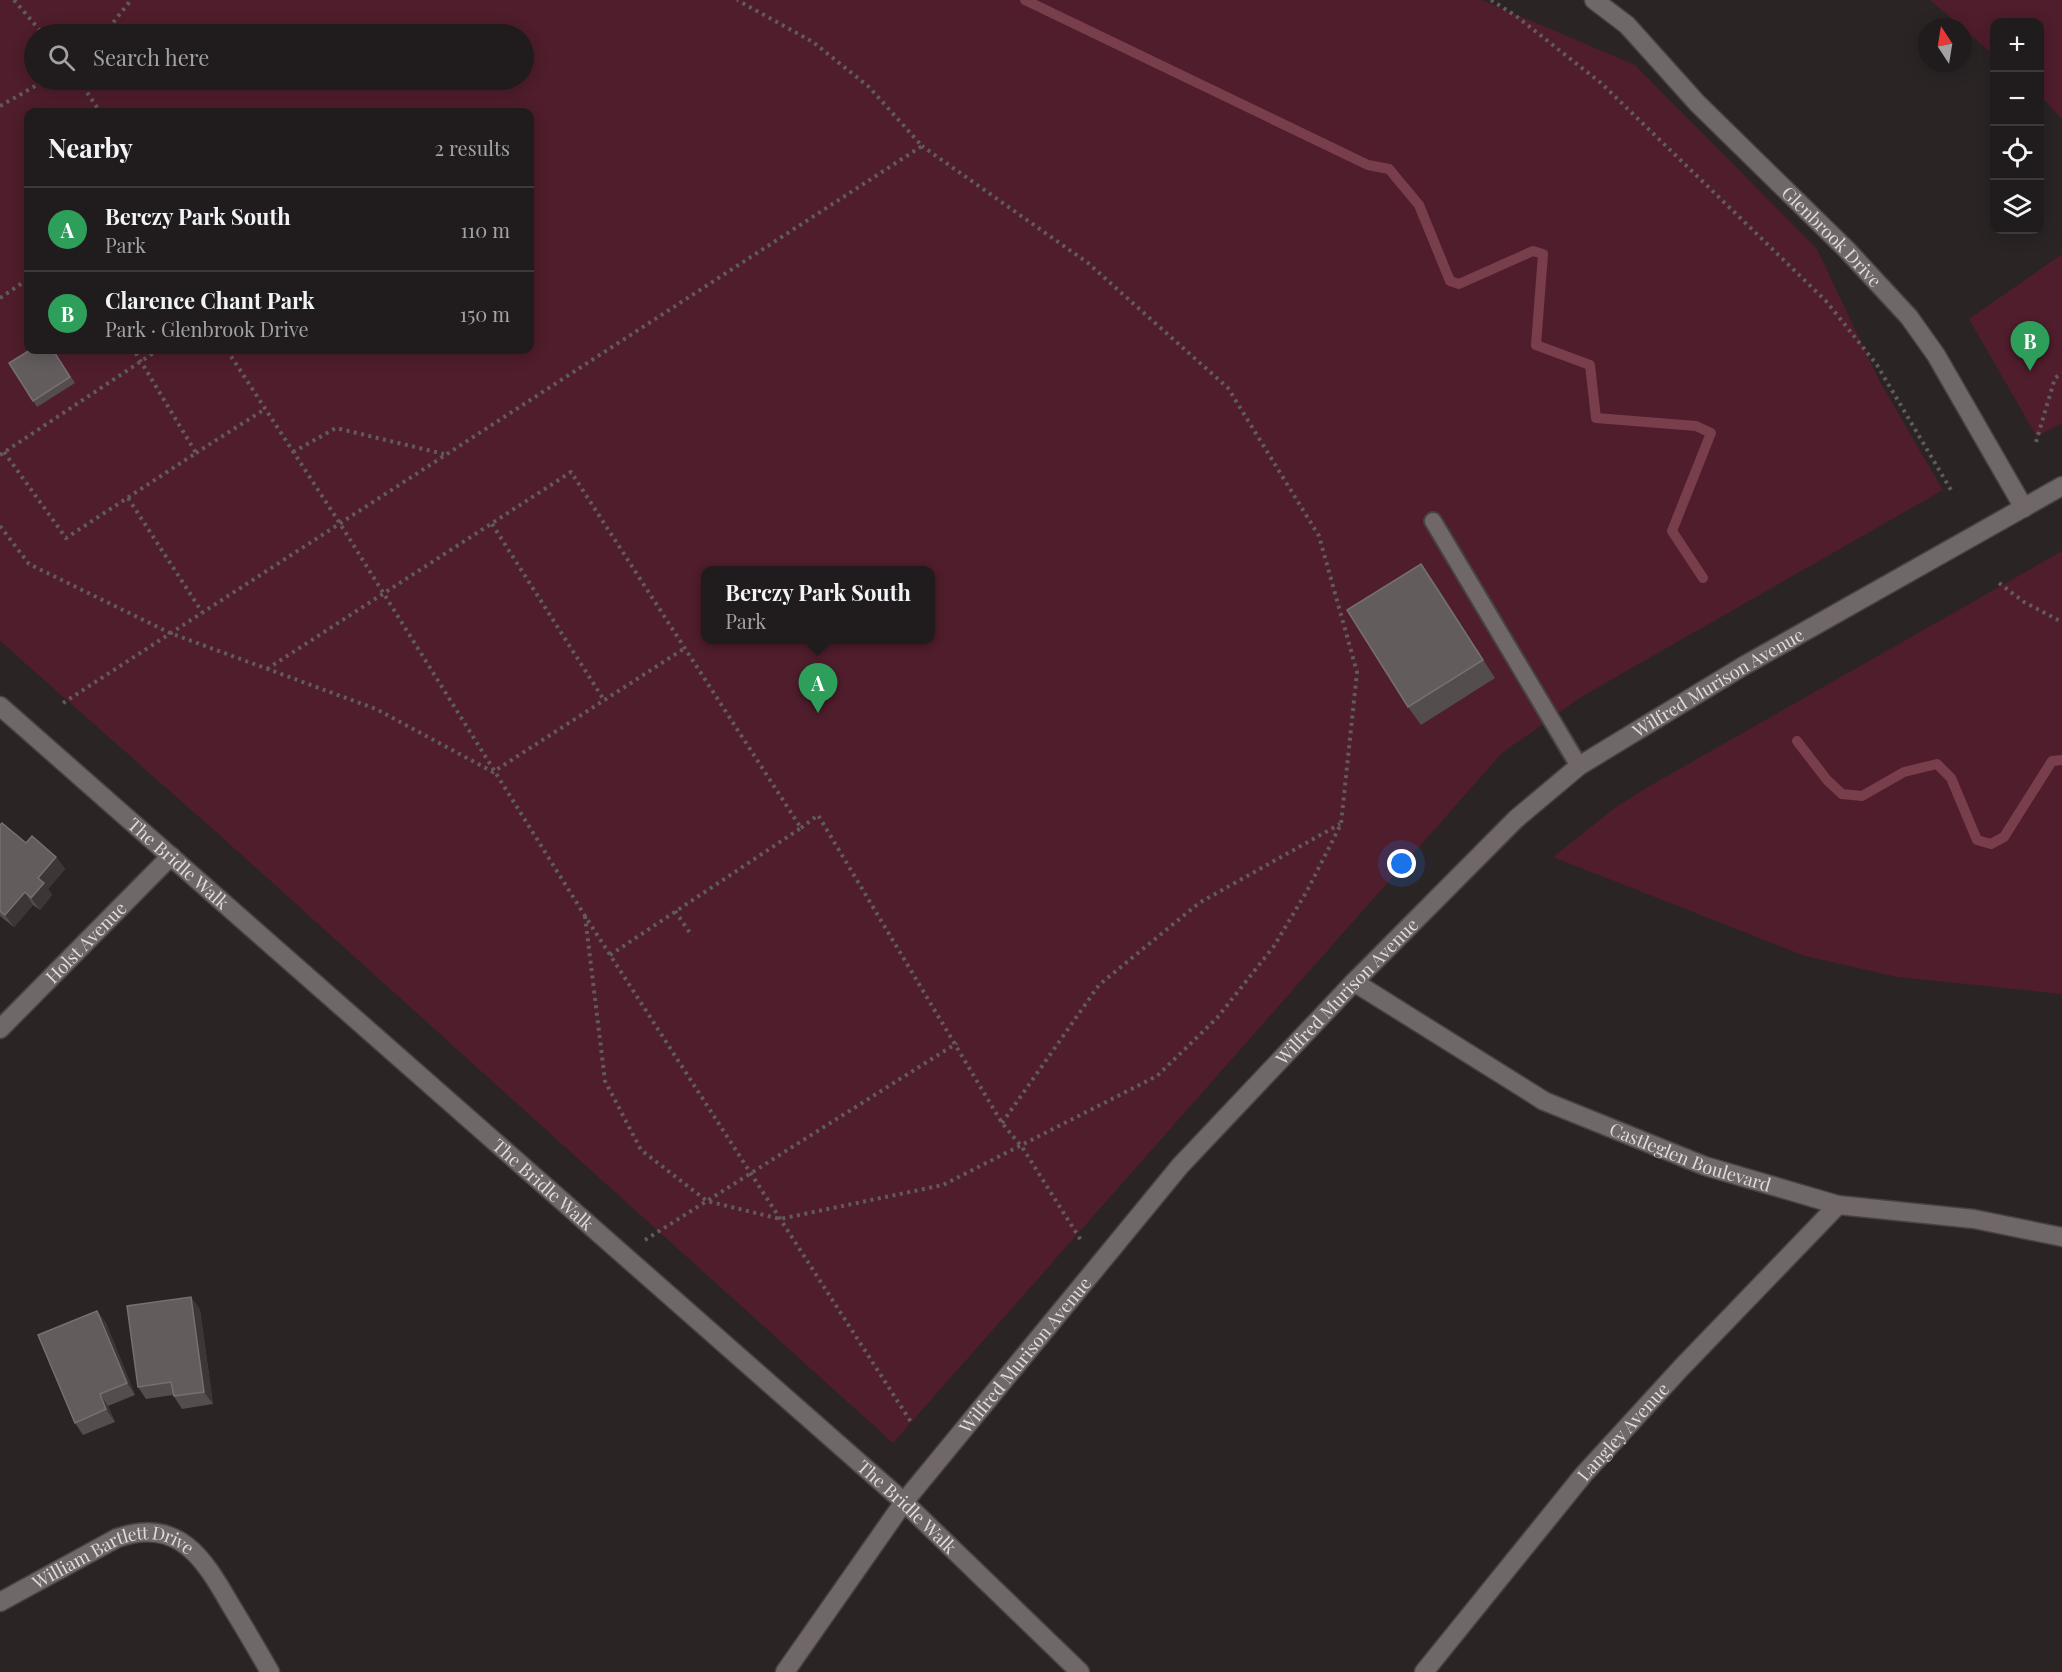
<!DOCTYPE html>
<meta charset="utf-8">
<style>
body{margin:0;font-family:"Playfair Display",serif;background:#2d2829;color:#f1f3f6}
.controls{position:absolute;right:18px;top:18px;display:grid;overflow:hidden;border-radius:12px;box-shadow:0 3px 15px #0003}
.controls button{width:54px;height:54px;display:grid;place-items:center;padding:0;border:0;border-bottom:2px solid #3d393b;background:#201b1c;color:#f1f3f6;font:30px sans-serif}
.compass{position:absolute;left:1918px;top:18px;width:54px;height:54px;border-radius:50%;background:#201b1c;box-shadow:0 3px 15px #0003;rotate:348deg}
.you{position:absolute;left:1402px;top:864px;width:21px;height:21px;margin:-15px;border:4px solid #fff;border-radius:50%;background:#1a73e8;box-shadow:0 0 0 9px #1a73e833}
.badge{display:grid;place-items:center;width:39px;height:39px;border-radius:50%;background:#8c9099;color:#fff;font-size:20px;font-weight:700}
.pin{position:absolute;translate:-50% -50px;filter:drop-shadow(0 2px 3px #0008)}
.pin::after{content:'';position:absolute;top:32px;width:21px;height:18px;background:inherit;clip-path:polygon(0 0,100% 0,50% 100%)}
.popup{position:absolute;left:701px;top:566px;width:234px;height:78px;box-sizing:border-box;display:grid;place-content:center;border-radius:12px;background:#201b1c;filter:drop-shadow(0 2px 4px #0005);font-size:20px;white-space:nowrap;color:#a2a1a3}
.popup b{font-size:22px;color:#f1f3f6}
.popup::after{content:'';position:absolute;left:50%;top:100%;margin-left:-12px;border:12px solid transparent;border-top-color:#201b1c}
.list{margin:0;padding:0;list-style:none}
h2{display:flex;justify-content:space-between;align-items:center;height:78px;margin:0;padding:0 24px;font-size:26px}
h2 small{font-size:20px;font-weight:400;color:#a2a1a3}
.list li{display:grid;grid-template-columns:39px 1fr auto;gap:18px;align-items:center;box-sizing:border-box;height:84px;padding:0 24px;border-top:2px solid #3d393b}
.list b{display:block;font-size:22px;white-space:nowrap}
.list p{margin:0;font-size:20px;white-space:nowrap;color:#a2a1a3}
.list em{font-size:20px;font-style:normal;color:#a2a1a3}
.icon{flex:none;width:33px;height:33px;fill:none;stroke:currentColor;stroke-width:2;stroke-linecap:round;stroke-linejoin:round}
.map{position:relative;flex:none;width:2062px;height:1672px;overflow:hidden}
.search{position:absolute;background:#201b1c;box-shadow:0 3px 15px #0003;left:24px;top:24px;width:510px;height:66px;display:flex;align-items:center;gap:15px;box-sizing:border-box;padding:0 21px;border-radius:33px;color:#a2a1a3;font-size:22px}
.panel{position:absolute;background:#201b1c;box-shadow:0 3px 15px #0003;left:24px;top:108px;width:510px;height:246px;border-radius:12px}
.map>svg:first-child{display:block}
.green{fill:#4f1d2b;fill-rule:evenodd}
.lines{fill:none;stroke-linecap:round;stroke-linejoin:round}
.stream{stroke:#783e4c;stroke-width:10}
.lane-casing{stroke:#474344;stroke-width:20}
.street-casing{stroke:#474344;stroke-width:21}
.secondary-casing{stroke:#474344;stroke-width:21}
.path{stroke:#605b5c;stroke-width:4;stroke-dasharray:3 4.5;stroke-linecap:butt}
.lane{stroke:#6f6768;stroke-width:16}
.street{stroke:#6f6768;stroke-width:18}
.secondary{stroke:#6f6768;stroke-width:18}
.wall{fill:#544d4e}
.shaded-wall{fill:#3d3637}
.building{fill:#625c5d;stroke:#767071;stroke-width:1.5}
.labels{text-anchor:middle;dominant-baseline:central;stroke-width:6;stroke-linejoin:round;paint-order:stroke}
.street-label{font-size:18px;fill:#dfdbdc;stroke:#100e0e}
</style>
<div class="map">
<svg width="2062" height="1672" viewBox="0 0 2062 1672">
<rect width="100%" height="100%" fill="#2a2425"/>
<g class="green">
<path d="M0 0H1482L1635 65 1817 249 1880 382 1943 490 1581 697 1502 753 893 1443 224 839 0 641ZM34 34H524V80H34ZM28 112H530V350H28ZM706 570H930V640H706Z"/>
<polygon points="1930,0 2062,0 2062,119 2040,95 2040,22 1994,22 1994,55"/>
<polygon points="2062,254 2062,423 2037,437 1969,319"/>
<polygon points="2062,551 2062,994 1897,977 1805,956 1553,857 1616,807 1646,788"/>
</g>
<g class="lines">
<g class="stream">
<polyline points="1025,0 1368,165 1389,169 1419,205 1450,281 1459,284 1533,251 1543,254 1536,345 1590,365 1596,418 1696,426 1711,433 1672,531 1703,578"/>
<polyline points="1797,741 1827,780 1842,794 1862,796 1904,772 1937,764 1951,778 1977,840 1991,844 2004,837 2052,761 2062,760"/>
</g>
<defs>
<polyline id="lane" points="1433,521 1579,766"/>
<g id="street">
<path id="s1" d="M1594 0 1627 25 1697 103 1847 250 1909 317 1936 355 2024 508"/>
<path id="s2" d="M1354 982 1544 1101 1705 1166 1838 1205 1974 1219 2062 1237"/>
<path id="s3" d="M0 1029 171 856"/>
<path id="s4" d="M0 1602 117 1538C178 1517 203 1557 230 1604 244 1627 257 1649 270 1672"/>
<path id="s5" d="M1424 1672 1584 1474 1681 1368 1838 1205"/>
</g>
<g id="secondary">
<path id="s6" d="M0 706 904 1502 1080 1672"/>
<path id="s7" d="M785 1672 904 1502 1180 1166 1354 982 1516 819 1579 766 1745 665 2062 486"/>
</g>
</defs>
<use href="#lane" class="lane-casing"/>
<use href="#street" class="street-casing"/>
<use href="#secondary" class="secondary-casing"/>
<g class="path">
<polyline points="14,0 43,34"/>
<polyline points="1491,0 1516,16 1601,83 1826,301 1877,365 1951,490"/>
<polyline points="104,34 131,0"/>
<polyline points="79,80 100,112"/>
<polyline points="0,106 46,80"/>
<polyline points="0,298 28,279"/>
<polyline points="227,350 339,522 585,916 911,1422"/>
<polyline points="2036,442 2055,378 2062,373"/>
<polyline points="4,452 66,538 196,453 134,350"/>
<polyline points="293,452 336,428 444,454"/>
<polyline points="196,453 265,409"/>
<polyline points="0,455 158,350"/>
<polyline points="128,498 202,612"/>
<polyline points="492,524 604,700"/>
<polyline points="0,526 29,564 170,633 376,709 493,772 685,648"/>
<polyline points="1999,583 2024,602 2062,622"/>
<polyline points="267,669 571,472 801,828 610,955"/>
<polyline points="63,703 922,146 869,87 813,42 737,0"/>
<polyline points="801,828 818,815 1002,1123 1022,1147 1082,1242"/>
<polyline points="675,911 692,936"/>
<polyline points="585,916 605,1081 641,1150 707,1201 780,1219 943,1185 1157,1076 1217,1018 1274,946 1307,891 1341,824 1357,672 1319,536 1228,388 1088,263 922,146"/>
<polyline points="1002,1123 1099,985 1199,903 1340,824"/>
<polyline points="645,1240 957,1043"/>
</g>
<use href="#lane" class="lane"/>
<use href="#street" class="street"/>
<use href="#secondary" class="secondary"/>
</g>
<g class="wall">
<polygon points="53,350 75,383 37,407 9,363"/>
<polygon points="1434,582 1495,678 1421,725 1408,707"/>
<polygon points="0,825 26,843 56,857 65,869 48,889 52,895 40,910 33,905 14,927 0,916"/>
<polygon points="191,1297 200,1310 213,1404 182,1409 173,1395 146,1399 138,1387"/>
<polygon points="97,1311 106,1323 135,1395 108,1406 115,1422 83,1435 75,1423"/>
</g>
<g class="shaded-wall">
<polygon points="1421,564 1434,582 1495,678 1483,660"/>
<polygon points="56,857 65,869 48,889 52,895 40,910 31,898 38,878"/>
<polygon points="25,892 33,905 14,927 5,915"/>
<polygon points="191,1297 200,1310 213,1404 204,1392"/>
<polygon points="97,1311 106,1323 135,1395 127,1383"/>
<polygon points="100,1394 108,1406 115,1422 106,1409"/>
</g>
<g class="building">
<polygon points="30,350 53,350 70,377 33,401 9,363"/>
<polygon points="1421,564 1483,660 1408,707 1347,610"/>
<polygon points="2,823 26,843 32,836 56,857 38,878 44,883 31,898 25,892 5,915 0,911 0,825"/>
<polygon points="191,1297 204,1392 174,1396 171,1382 138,1387 127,1306"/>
<polygon points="97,1311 127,1383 100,1394 106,1409 75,1423 38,1335"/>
</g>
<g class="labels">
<g class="street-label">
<text stroke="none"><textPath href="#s1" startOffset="336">Glenbrook Drive</textPath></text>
<text stroke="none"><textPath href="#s7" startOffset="1370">Wilfred Murison Avenue</textPath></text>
<text stroke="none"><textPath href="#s6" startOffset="238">The Bridle Walk</textPath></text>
<text stroke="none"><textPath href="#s3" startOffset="122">Holst Avenue</textPath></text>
<text stroke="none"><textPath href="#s7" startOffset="884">Wilfred Murison Avenue</textPath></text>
<text stroke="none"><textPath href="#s2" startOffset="381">Castleglen Boulevard</textPath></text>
<text stroke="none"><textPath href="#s6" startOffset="724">The Bridle Walk</textPath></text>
<text stroke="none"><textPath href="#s7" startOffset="398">Wilfred Murison Avenue</textPath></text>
<text stroke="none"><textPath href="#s5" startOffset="312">Langley Avenue</textPath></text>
<text stroke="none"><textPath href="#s6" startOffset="1210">The Bridle Walk</textPath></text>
<text stroke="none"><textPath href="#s4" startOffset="126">William Bartlett Drive</textPath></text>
</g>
</g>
</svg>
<div class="controls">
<button>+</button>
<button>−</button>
<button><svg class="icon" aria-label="locate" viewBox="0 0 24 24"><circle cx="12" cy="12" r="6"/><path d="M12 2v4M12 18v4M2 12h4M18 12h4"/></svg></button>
<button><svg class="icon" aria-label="layers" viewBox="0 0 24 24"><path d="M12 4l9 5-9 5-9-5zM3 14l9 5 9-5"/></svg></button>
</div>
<svg class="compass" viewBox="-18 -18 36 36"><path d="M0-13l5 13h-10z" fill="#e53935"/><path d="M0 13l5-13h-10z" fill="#a2a1a3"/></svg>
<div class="you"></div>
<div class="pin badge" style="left:818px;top:713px;background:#2e9e5b">A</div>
<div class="popup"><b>Berczy Park South</b>Park</div>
<div class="pin badge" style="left:2030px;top:371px;background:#2e9e5b">B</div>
<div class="search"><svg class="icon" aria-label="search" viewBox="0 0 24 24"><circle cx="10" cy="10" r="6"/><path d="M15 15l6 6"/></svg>Search here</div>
<section class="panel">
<h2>Nearby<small>2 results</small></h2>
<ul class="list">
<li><span class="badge" style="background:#2e9e5b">A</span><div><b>Berczy Park South</b><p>Park</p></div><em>110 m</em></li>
<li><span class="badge" style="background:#2e9e5b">B</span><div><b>Clarence Chant Park</b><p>Park · Glenbrook Drive</p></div><em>150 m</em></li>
</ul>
</section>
</div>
